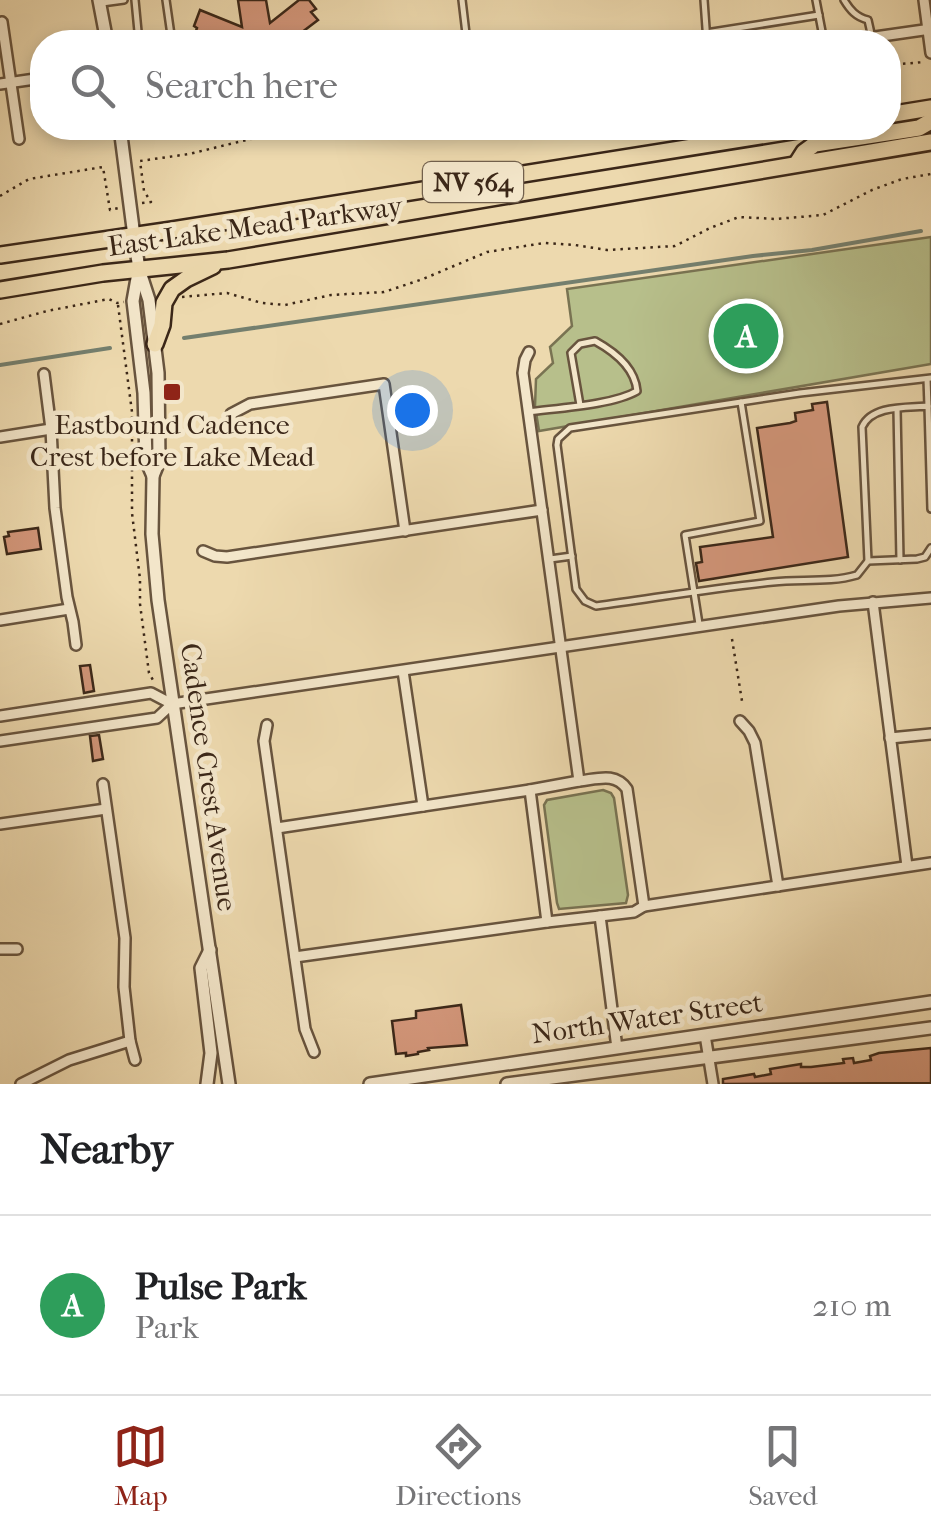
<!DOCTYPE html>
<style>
body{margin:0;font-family:"IM FELL French Canon",serif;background:#f2f2f2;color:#202124}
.you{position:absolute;left:412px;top:410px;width:35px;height:35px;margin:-25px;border:8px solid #fff;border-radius:50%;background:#1a73e8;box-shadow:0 0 0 15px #1a73e833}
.badge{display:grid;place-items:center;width:65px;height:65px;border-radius:50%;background:#8f2418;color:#fff;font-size:32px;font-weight:700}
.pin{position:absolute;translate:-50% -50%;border:5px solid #fff;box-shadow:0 2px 10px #0006}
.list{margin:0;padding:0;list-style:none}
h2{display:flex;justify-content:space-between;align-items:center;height:130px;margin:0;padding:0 40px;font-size:42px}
h2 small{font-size:32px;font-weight:400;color:#757577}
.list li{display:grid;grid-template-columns:65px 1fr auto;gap:30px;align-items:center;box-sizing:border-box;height:180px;padding:0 40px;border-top:2px solid #e0e0e0}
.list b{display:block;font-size:38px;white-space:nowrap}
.list p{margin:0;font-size:32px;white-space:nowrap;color:#757577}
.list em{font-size:32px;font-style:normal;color:#757577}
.icon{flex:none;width:55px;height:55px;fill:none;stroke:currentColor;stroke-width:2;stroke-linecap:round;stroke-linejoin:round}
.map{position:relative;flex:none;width:931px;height:1084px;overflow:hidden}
.search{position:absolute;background:#fff;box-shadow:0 5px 15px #0003;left:30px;right:30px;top:30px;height:110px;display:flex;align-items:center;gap:25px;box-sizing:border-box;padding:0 35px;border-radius:40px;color:#757577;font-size:38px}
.sheet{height:310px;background:#fff}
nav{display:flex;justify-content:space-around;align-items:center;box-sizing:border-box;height:140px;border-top:2px solid #e0e0e0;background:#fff;font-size:28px;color:#757577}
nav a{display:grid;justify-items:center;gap:5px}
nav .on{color:#8f2418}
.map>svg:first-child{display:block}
.green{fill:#b7bf8b;stroke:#797352;stroke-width:2.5}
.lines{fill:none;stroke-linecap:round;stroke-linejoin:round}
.stream{stroke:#747f6e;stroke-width:4}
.building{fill:#d3967a;stroke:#3b2718;stroke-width:2.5}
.service-casing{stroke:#68543e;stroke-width:10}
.minor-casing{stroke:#68543e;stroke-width:14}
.tertiary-casing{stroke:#68543e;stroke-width:16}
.primary-casing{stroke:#3b2718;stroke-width:20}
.path{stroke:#3b2718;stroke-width:2.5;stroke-dasharray:2.5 5;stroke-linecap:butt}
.service{stroke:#f3e6ca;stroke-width:5}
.minor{stroke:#f3e6ca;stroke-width:9}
.tertiary{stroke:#f3e6ca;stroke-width:11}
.primary{stroke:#edd9ae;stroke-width:15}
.poi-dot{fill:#8f2418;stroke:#f3e6ca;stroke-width:4}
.labels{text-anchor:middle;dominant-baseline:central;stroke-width:9;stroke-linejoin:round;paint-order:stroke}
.shield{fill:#f3e6ca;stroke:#72604d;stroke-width:2.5}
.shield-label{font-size:25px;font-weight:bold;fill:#3b2718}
.street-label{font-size:28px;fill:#3b2718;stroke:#f3e6ca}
.poi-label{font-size:28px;fill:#3b2718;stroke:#f3e6ca}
</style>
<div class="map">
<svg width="931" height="1084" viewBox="0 0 931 1084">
<rect width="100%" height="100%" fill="#edd9ae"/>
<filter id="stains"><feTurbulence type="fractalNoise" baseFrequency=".002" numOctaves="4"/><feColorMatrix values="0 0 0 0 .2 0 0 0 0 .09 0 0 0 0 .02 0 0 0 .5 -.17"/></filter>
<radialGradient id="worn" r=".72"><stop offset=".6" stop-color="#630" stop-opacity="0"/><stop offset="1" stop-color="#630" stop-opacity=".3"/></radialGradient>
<g class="green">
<polygon points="931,237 931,364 539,431 535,406 536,379 553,363 550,347 572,326 567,289"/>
<polygon points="603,790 611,793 614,798 628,895 626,903 559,909 557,903 544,805 547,800"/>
</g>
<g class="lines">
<g class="stream">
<polyline points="184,338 753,256 812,250 921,231"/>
<polyline points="0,365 110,348"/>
</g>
</g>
<g class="building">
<polygon points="238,0 266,0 270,23 299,0 309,0 316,9 311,12 318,20 289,42 208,42 194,37 197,28 194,26 200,10 242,27"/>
<polygon points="827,402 848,557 699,581 696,563 702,562 700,547 773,537 757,428 790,423 796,421 795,413 813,410 812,404"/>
<polygon points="38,528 41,549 7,554 4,537 9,536 8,532"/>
<polygon points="90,665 94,691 84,693 80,666"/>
<polygon points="99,735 103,759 93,761 90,736"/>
<polygon points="461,1005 467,1045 428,1048 429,1050 418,1052 418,1054 406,1056 406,1053 396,1054 392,1021 416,1018 416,1011"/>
<polygon points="931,1048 931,1083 723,1084 723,1079 754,1074 755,1077 771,1074 770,1069 801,1064 801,1067 811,1067 844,1063 843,1059 853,1058 854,1063 871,1060 870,1056 879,1053"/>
</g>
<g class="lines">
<defs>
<g id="service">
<polyline points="135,0 139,42"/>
<polyline points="166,0 172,42"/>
<polyline points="462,0 467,42"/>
<polyline points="704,0 707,42"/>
<polyline points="816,0 824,42"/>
<path d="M844 0C850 10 856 17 868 20L872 38"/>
<polyline points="102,3 124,0"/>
<polyline points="706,33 819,15"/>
<polyline points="121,131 147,128"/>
<path d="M931 378 800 393 570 428 558 439 557 445 576 589 585 601 596 606C655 598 714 588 773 582 801 579 830 583 857 575L868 561 862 427C872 405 906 408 928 406L931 509"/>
<polyline points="927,379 928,406"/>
<polyline points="897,409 900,560"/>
<path d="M528 412C558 408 613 405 637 391 635 368 615 352 595 341L580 344 571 353 580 405"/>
<polyline points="550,559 572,556"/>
<polyline points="868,561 917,559 925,557 931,548"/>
<polyline points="699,624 685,535 760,521 741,402"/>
</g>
<g id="minor">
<polyline points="924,0 931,53"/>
<polyline points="2,22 19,139"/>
<polyline points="840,42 931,29"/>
<polyline points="0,84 42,78"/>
<path d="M529 352 525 360 523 373 579 781C598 779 615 772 627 789L644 906 634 912 600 916 617 1048"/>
<polyline points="44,374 51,429 55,508 67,597 73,622 76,645"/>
<polyline points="231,414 250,404 384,384 405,531"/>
<polyline points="0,437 51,429"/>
<polyline points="203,551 215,556 227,557 542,510"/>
<polyline points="873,602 907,866"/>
<polyline points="0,620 69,609"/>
<polyline points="403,671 423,806"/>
<polyline points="172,704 839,606 931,598"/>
<polyline points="0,716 151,693 172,704"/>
<polyline points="740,721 749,731 755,743 778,886"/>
<polyline points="267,725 264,741 305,1029 314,1052"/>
<polyline points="890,738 931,734"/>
<polyline points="0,741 157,718 172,704"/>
<polyline points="579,781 530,790 547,922 600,916"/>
<polyline points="103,784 125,938 124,987 130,1041 135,1060"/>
<polyline points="0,824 106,809"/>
<polyline points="277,828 530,790"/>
<polyline points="644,906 931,863"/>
<polyline points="0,949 17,949"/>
<polyline points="295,957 547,922"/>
<polyline points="705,1035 713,1084"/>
<polyline points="21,1084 69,1060 130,1041"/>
</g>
<g id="tertiary">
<polyline points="99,0 107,42"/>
<polyline points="120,128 134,236 139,269 149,300 158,373 159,461 153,476 152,534 158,600 229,1084"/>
<polyline points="138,273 133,301 144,393 146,460 153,476"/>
<polyline points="207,1084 211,1053 201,968 210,950"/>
<polyline points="370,1084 931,1002"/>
<polyline points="507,1084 931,1028"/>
</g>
<g id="primary">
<polyline points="888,115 931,108"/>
<polyline points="797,163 804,152 815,144 919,128 931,121"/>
<polyline points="0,255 172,230 811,128"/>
<polyline points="0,290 103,273 228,260 931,142"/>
<polyline points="155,344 162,325 164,303 172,289 186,279 213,266"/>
</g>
</defs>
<use href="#service" class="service-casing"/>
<use href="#minor" class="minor-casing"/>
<use href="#tertiary" class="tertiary-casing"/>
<use href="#primary" class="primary-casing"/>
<g class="path">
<polyline points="888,65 925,62"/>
<polyline points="0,196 29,179 103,167 110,210 119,208"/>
<polyline points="142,203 151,202 144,191 140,161 189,154 267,135 310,129 386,135 410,133 437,128"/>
<polyline points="182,297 227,293 262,303 285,305 331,295 384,292 423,279 487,252 544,243 575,245 607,250 675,246 710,228 739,217 776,219 823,215 872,190 902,179 931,174"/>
<polyline points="118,305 132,412 132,513 140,579 140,604 149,673 153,680"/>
<polyline points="0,324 47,311 109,299 117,303 124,302"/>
<polyline points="732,639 742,701"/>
</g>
<use href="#service" class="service"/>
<use href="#minor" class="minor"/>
<use href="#tertiary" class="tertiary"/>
<use href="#primary" class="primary"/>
</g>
<rect class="poi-dot" x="162" y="382" width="20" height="20" rx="5"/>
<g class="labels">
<rect class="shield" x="423" y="162" width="100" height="40" rx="8"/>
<g class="shield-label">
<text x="473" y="182">NV 564</text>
</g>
<g class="street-label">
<text transform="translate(255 226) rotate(-8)">East Lake Mead Parkway</text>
<text transform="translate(209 777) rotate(82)">Cadence Crest Avenue</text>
<text transform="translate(647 1018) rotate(-8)">North Water Street</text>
</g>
<g class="poi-label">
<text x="172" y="424">Eastbound Cadence<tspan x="172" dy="32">Crest before Lake Mead</tspan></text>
</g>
</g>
<rect width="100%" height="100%" filter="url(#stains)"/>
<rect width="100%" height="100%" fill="url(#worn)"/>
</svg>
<div class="you"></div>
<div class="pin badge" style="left:746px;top:336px;background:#2e9e5b">A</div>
<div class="search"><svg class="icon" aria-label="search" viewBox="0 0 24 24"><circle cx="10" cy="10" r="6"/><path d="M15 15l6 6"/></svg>Search here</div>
</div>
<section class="sheet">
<h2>Nearby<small></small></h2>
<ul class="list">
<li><span class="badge" style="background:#2e9e5b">A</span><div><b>Pulse Park</b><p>Park</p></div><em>210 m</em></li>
</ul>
</section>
<nav>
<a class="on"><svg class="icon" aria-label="map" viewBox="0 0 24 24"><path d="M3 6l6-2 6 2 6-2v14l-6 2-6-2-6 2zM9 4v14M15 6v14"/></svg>Map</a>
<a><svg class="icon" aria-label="directions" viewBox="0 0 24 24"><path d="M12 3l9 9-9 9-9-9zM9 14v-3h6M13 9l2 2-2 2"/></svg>Directions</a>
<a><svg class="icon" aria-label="saved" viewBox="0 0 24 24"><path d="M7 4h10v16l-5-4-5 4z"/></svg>Saved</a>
</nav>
